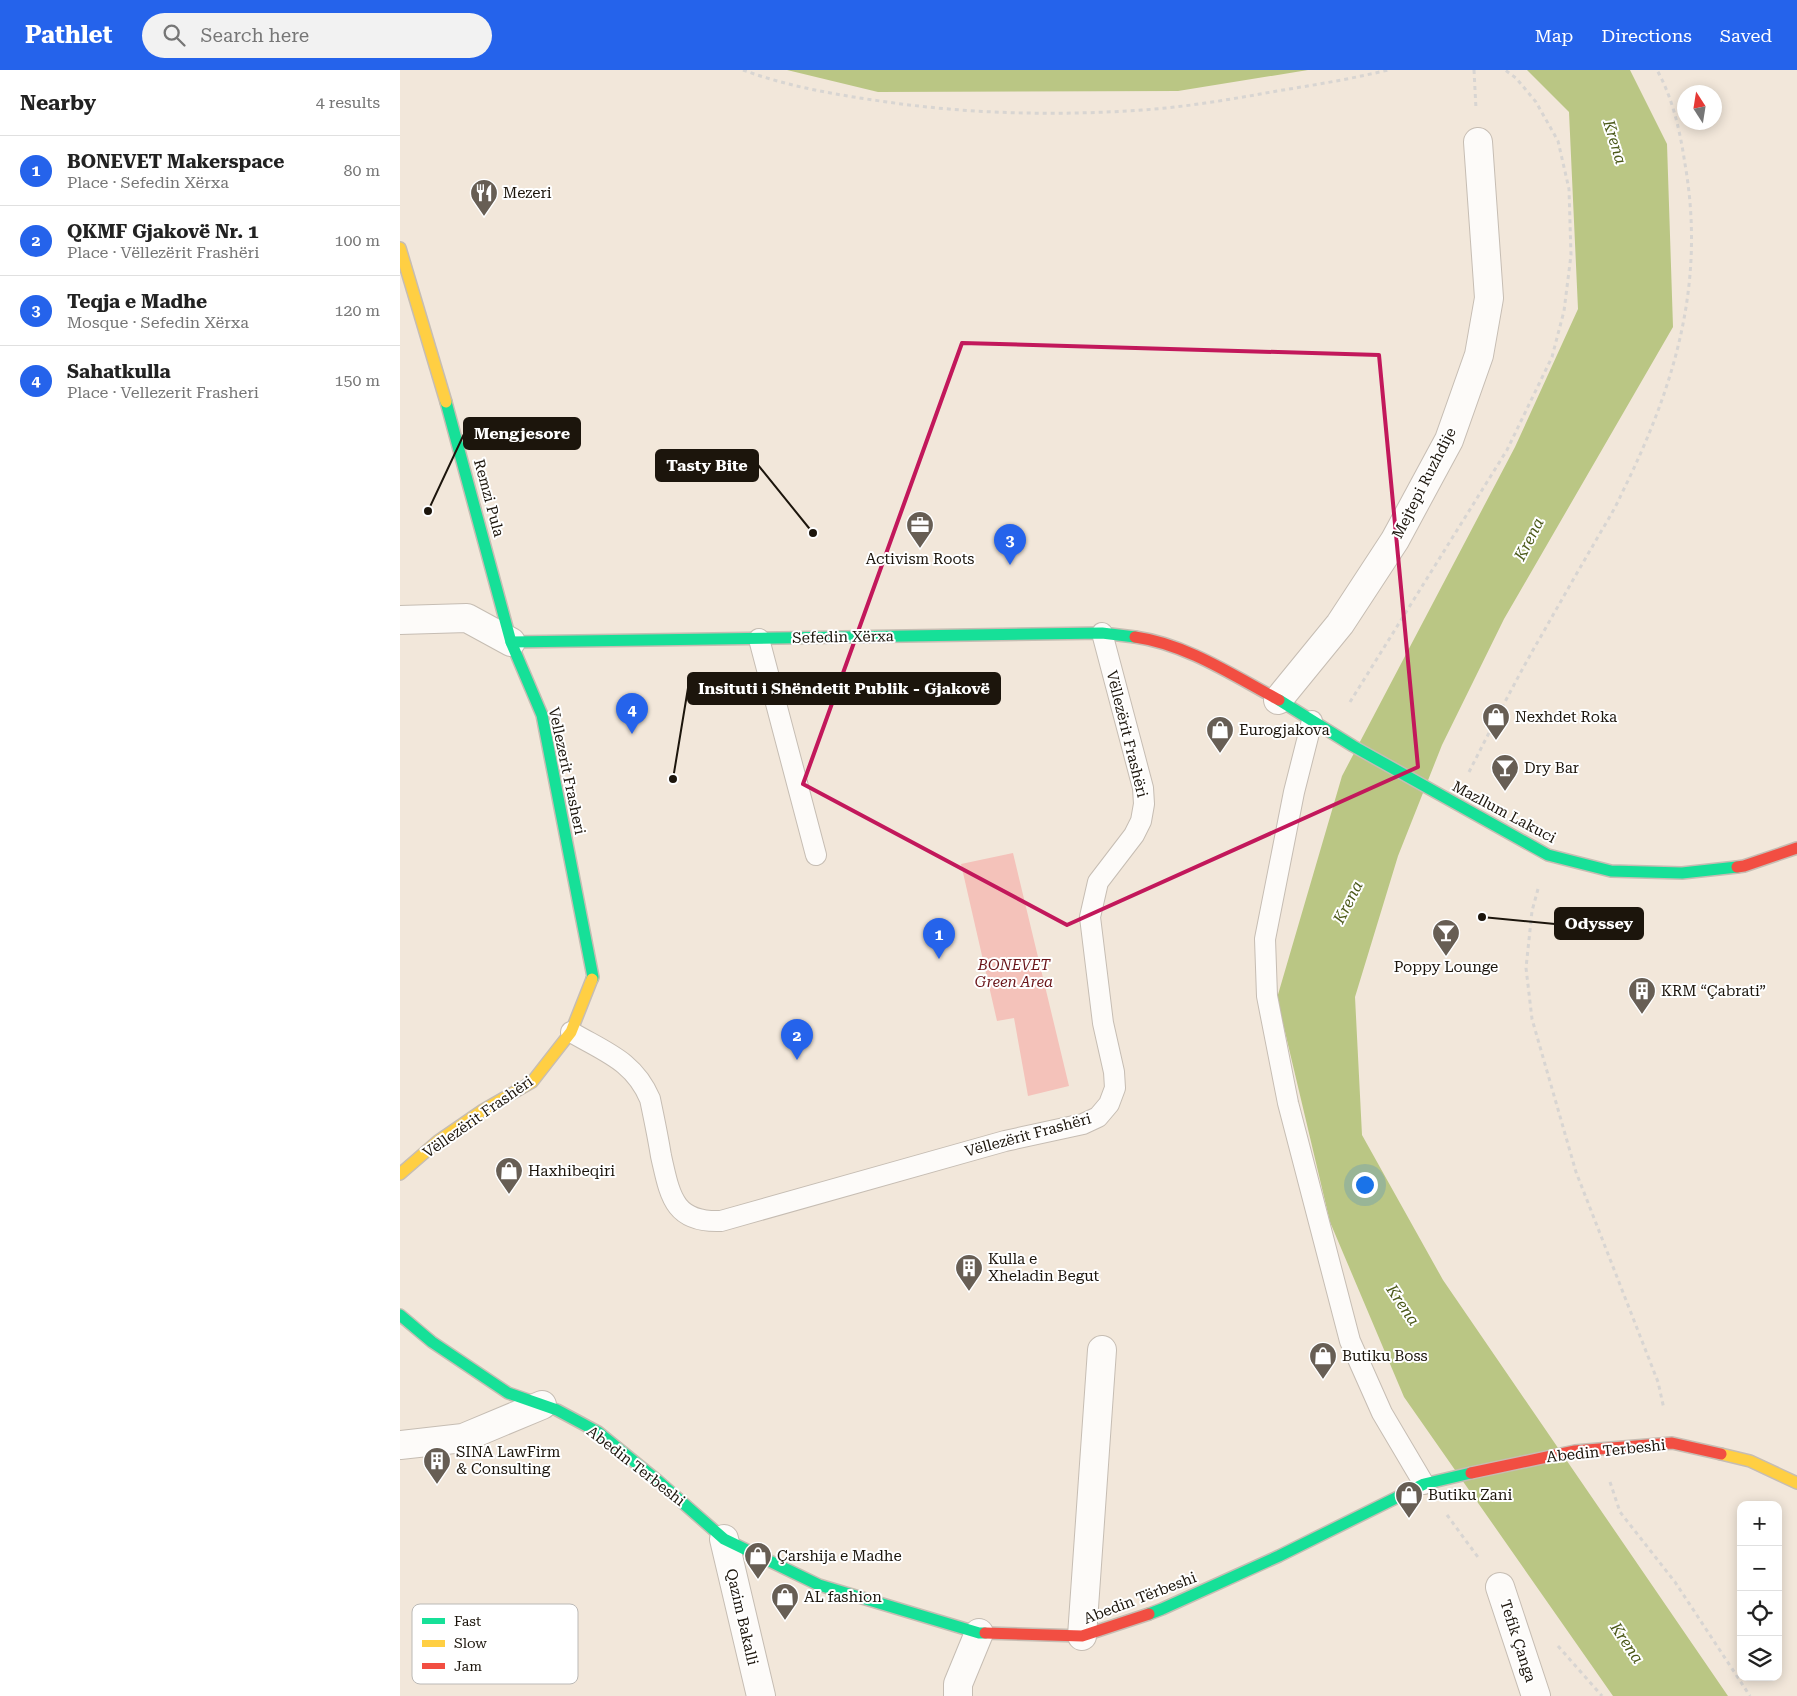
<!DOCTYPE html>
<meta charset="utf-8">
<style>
body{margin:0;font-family:"Roboto Serif",serif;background:#f2f2f2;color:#222}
.controls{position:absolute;right:15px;bottom:15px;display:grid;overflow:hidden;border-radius:10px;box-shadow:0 2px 12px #0003}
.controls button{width:45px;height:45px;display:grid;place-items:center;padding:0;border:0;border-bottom:1px solid #e0e0e0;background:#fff;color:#222;font:25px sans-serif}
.compass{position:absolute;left:1277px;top:15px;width:45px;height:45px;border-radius:50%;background:#fff;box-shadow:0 2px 12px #0003;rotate:348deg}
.you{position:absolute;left:964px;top:1114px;width:18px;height:18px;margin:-12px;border:4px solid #fff;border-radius:50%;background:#1a73e8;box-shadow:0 0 0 8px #1a73e833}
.badge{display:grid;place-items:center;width:32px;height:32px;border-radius:50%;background:#2563eb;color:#fff;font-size:16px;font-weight:700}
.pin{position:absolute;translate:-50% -41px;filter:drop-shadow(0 1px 2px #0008)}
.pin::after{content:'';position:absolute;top:26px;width:18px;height:15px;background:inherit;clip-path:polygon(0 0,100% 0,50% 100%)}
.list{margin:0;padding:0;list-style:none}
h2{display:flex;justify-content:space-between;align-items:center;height:65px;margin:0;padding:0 20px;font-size:21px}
h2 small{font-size:16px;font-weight:400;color:#767676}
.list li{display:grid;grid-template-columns:32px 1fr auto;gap:15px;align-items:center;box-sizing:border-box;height:70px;padding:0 20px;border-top:1px solid #e0e0e0}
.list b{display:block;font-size:19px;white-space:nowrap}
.list p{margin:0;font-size:16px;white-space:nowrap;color:#767676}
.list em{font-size:16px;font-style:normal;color:#767676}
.icon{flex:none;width:28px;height:28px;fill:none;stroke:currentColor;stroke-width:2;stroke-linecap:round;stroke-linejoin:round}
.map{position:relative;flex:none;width:1397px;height:1626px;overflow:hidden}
header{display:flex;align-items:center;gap:30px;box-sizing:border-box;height:70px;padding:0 25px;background:#2563eb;color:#fff}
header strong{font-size:24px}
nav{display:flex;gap:28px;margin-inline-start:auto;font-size:18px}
.search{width:350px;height:45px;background:#f2f2f2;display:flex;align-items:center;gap:12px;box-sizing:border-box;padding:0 18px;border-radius:28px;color:#767676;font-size:19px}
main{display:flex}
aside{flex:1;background:#fff}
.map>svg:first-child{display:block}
.green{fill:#f4c2ba}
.water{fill:#bac684}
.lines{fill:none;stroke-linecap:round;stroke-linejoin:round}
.lane-casing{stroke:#c6bdb3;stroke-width:22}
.street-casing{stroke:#c6bdb3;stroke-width:30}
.fast-casing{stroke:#c6bdb3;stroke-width:14}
.slow-casing{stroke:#c6bdb3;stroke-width:14}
.jam-casing{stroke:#c6bdb3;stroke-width:14}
.path{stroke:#d8d5d2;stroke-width:3;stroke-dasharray:4 4;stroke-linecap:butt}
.lane{stroke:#fdfbf9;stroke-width:20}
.street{stroke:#fdfbf9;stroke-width:28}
.fast{stroke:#16e098;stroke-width:11}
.slow{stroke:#ffcf43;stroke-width:11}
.jam{stroke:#f24e42;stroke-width:11}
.marked{fill:none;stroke:#c2185b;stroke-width:4;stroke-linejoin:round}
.labels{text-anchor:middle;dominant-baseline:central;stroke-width:4;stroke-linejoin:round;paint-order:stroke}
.poi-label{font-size:15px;fill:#1c150c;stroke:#fff;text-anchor:start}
.street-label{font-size:15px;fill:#1c150c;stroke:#fff}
.park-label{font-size:15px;font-style:italic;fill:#6a1519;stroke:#fff}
.water-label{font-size:16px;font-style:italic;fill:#4b5919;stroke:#fff}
.key{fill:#fff;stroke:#bbb9b6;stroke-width:1}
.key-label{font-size:14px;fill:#1c150c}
.leader{fill:none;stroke:#1c150c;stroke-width:2}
.callout-dot{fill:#1c150c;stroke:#fff;stroke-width:2}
.callout{fill:#1c150c;stroke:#1c150c;stroke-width:2}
.callout-label{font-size:16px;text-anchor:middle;font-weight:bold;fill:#fff}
</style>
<header>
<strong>Pathlet</strong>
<div class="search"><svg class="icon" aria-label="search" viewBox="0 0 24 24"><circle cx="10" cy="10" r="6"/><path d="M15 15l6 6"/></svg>Search here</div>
<nav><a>Map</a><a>Directions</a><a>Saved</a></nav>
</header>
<main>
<aside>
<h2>Nearby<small>4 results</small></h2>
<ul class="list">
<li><span class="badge">1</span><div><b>BONEVET Makerspace</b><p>Place · Sefedin Xërxa</p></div><em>80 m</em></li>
<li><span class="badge">2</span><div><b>QKMF Gjakovë Nr. 1</b><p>Place · Vëllezërit Frashëri</p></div><em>100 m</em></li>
<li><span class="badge">3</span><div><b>Teqja e Madhe</b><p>Mosque · Sefedin Xërxa</p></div><em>120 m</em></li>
<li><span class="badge">4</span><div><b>Sahatkulla</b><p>Place · Vellezerit Frasheri</p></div><em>150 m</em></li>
</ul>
</aside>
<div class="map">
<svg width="1397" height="1626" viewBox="0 0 1397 1626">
<rect width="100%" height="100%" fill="#f2e7da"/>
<polygon class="green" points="613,783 669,1016 628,1026 614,948 597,951 561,794"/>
<g class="water">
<polygon points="387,0 908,0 778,21 478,22"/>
<polygon points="1127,0 1230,0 1267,74 1273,257 1104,549 1042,675 998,786 955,927 962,1065 1043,1210 1328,1626 1213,1626 1004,1327 930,1152 877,928 942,706 1115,377 1178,239 1169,42"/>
</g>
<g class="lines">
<defs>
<g id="lane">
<polyline points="359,569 416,785"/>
<polyline points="912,651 894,722 865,869 867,926 888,1033 950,1271 982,1343 1024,1414"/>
<path d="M171 962C205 982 234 991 250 1029 254 1048 258 1067 261 1086 270 1125 273 1153 321 1151L605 1071 683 1054 698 1047 709 1034 715 1018 714 1002 703 953 690 847 698 812 734 765 741 751 744 734 743 718 702 563"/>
</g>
<g id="street">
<polyline points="0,550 67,548 111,572"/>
<polyline points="878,630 940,554 995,470 1049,370 1079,285 1089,228 1078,72"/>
<polyline points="0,1375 63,1368 142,1335"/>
<polyline points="324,1469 361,1626"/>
<polyline points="1100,1517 1136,1626"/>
<polyline points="682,1566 702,1280"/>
<polyline points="558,1626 558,1614 579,1563"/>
</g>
<g id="fast">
<polyline points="46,332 111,572 142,645 193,907 192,909"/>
<polyline points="111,572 702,563 735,567"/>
<polyline points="879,630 953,676 1148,785 1211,801 1282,803 1337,797"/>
<polyline points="0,1245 32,1272 108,1323 157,1340 198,1362 258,1411 324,1469 419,1515 579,1563 585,1563"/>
<polyline points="749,1544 762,1539 879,1486 1024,1414 1071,1403"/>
</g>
<g id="slow">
<polyline points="0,178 46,332"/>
<polyline points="0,1104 38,1071 83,1040 132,1012 171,962 192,909"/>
<polyline points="1321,1384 1350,1391 1397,1413"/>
</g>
<g id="jam">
<path d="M735 567C786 574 834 606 879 630"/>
<polyline points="1337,797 1344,796 1397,778"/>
<polyline points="1071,1403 1175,1381 1272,1373 1321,1384"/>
<polyline points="585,1563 682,1566 749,1544"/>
</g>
</defs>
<use href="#lane" class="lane-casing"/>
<use href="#street" class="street-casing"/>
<use href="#fast" class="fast-casing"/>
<use href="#slow" class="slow-casing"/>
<use href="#jam" class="jam-casing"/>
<g class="path">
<path d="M343 0C389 17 438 25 487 32 571 44 657 46 742 40 787 37 833 29 877 21 914 15 951 9 988 0"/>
<polyline points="1074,0 1076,39"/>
<polyline points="950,632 1107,380 1152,287 1164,241 1171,185 1169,119 1158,71 1136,32 1116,8 1105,0"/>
<path d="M1069 702C1093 655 1117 607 1144 561 1161 531 1178 501 1195 472 1204 456 1214 441 1221 425 1274 318 1306 215 1285 94 1280 61 1273 29 1257 0"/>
<polyline points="1138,819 1132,841 1126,898 1132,949 1176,1102 1258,1312 1264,1339"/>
<polyline points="1210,1412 1220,1442 1275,1512 1350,1626"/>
<polyline points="1047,1445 1080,1490"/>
<polyline points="1158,1576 1202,1626"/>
</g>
<use href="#lane" class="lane"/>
<use href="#street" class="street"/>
<use href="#fast" class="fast"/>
<use href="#slow" class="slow"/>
<use href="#jam" class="jam"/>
</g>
<path class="marked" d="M562 273 979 285 1018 697 667 855 403 714Z"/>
<defs>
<symbol id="restaurant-pin" viewBox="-11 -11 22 30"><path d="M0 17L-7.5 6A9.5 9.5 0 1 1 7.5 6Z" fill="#675e54" stroke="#fff"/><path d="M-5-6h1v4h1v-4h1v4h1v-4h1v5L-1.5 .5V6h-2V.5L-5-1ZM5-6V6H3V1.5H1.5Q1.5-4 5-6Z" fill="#fff"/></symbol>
<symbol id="office-pin" viewBox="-11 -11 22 30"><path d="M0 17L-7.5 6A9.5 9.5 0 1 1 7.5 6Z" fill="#675e54" stroke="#fff"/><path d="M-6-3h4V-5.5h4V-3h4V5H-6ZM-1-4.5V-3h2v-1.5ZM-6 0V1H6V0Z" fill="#fff"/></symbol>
<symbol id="shop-pin" viewBox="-11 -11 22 30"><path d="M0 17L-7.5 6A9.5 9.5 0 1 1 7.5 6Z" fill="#675e54" stroke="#fff"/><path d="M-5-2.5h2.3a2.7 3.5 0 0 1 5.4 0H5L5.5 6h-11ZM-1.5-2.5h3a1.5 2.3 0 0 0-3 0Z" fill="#fff"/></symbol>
<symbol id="bar-pin" viewBox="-11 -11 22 30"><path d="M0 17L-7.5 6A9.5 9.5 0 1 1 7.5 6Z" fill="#675e54" stroke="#fff"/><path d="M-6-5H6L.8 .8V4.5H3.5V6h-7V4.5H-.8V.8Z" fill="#fff"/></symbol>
<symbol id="building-pin" viewBox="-11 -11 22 30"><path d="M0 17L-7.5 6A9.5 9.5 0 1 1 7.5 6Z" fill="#675e54" stroke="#fff"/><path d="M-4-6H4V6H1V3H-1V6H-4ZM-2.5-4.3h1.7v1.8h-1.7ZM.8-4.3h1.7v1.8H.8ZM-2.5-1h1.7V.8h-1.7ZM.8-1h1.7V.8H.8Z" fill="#fff"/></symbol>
</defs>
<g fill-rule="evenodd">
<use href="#restaurant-pin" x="68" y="107" width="32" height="43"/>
<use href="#office-pin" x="504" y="439" width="32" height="43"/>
<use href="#shop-pin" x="1080" y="631" width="32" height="43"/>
<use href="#shop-pin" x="804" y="644" width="32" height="43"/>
<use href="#bar-pin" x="1089" y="682" width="32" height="43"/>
<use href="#bar-pin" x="1030" y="847" width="32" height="43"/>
<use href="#building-pin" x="1226" y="905" width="32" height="43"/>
<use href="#shop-pin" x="93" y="1085" width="32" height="43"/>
<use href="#building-pin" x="553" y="1182" width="32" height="43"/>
<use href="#shop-pin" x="907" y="1270" width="32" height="43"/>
<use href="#building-pin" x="21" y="1375" width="32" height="43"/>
<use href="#shop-pin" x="993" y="1409" width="32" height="43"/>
<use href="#shop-pin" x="342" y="1470" width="32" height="43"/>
<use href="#shop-pin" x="369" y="1511" width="32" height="43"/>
</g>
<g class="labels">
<g class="poi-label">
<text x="103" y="123">Mezeri</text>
<text x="520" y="489" text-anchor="middle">Activism Roots</text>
<text x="1115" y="647">Nexhdet Roka</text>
<text x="839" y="660">Eurogjakova</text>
<text x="1124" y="698">Dry Bar</text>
<text x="1046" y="897" text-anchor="middle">Poppy Lounge</text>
<text x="1261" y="921">KRM “Çabrati”</text>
<text x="128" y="1101">Haxhibeqiri</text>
<text x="588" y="1189">Kulla e<tspan x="588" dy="17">Xheladin Begut</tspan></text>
<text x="942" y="1286">Butiku Boss</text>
<text x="56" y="1382">SINA LawFirm<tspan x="56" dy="17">&amp; Consulting</tspan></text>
<text x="1028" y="1425">Butiku Zani</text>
<text x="377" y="1486">Çarshija e Madhe</text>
<text x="404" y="1527">AL fashion</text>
</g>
<g class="street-label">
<text transform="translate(1024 413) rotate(-63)">Mejtepi Ruzhdije</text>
<text transform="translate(89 428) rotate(75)">Remzi Pula</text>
<text transform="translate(443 567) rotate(-1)">Sefedin Xërxa</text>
<text transform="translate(727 664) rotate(76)">Vëllezërit Frashëri</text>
<text transform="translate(167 701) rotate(78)">Vellezerit Frasheri</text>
<text transform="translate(1104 742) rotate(28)">Mazllum Lakuci</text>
<text transform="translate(78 1047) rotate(-35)">Vëllezërit Frashëri</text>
<text transform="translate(628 1065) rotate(-15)">Vëllezërit Frashëri</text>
<text transform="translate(1206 1381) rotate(-6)">Abedin Terbeshi</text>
<text transform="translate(236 1396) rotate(38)">Abedin Terbeshi</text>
<text transform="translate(740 1528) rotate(-21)">Abedin Tërbeshi</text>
<text transform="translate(342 1547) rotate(77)">Qazim Bakalli</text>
<text transform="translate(1118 1571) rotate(72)">Tefik Çanga</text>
</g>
<g class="park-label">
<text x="614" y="895">BONEVET<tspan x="614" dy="17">Green Area</tspan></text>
</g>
<g class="water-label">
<text transform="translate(1215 72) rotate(73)">Krena</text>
<text transform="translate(1129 469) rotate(-63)">Krena</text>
<text transform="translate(948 832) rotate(-63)">Krena</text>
<text transform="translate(1003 1235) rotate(56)">Krena</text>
<text transform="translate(1227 1573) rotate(56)">Krena</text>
</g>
</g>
<rect x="12" y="1534" width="166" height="80" rx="8" class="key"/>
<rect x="22" y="1548" width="23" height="6" fill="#16e098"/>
<rect x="22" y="1570" width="23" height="7" fill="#ffcf43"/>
<rect x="22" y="1593" width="23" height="6" fill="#f24e42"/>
<g class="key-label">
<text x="54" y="1556">Fast</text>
<text x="54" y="1578">Slow</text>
<text x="54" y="1601">Jam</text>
</g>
<path class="leader" d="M28 441L64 364M413 463L358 395M273 709L288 618M1082 847L1155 854"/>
<g class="callout-dot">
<circle cx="28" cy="441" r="5"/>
<circle cx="413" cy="463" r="5"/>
<circle cx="273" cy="709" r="5"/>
<circle cx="1082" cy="847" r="5"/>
</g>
<g class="callout">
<rect x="64" y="348" width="116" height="31" rx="5"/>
<rect x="256" y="380" width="102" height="31" rx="5"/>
<rect x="288" y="603" width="312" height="31" rx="5"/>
<rect x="1155" y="838" width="88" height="31" rx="5"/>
</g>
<g class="callout-label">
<text x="122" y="369">Mengjesore</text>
<text x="307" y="401">Tasty Bite</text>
<text x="444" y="624">Insituti i Shëndetit Publik - Gjakovë</text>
<text x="1199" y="859">Odyssey</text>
</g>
</svg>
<div class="controls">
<button>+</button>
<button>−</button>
<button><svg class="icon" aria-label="locate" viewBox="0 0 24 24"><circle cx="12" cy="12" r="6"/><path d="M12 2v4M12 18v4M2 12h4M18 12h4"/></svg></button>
<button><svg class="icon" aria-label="layers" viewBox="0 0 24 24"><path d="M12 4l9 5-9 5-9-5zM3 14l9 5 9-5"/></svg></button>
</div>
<svg class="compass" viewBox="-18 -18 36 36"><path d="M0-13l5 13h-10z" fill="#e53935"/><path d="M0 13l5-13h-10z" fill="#767676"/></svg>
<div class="you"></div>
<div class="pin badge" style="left:539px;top:889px">1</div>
<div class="pin badge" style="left:397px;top:990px">2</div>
<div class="pin badge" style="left:610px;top:495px">3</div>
<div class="pin badge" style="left:232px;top:664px">4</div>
</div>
</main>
